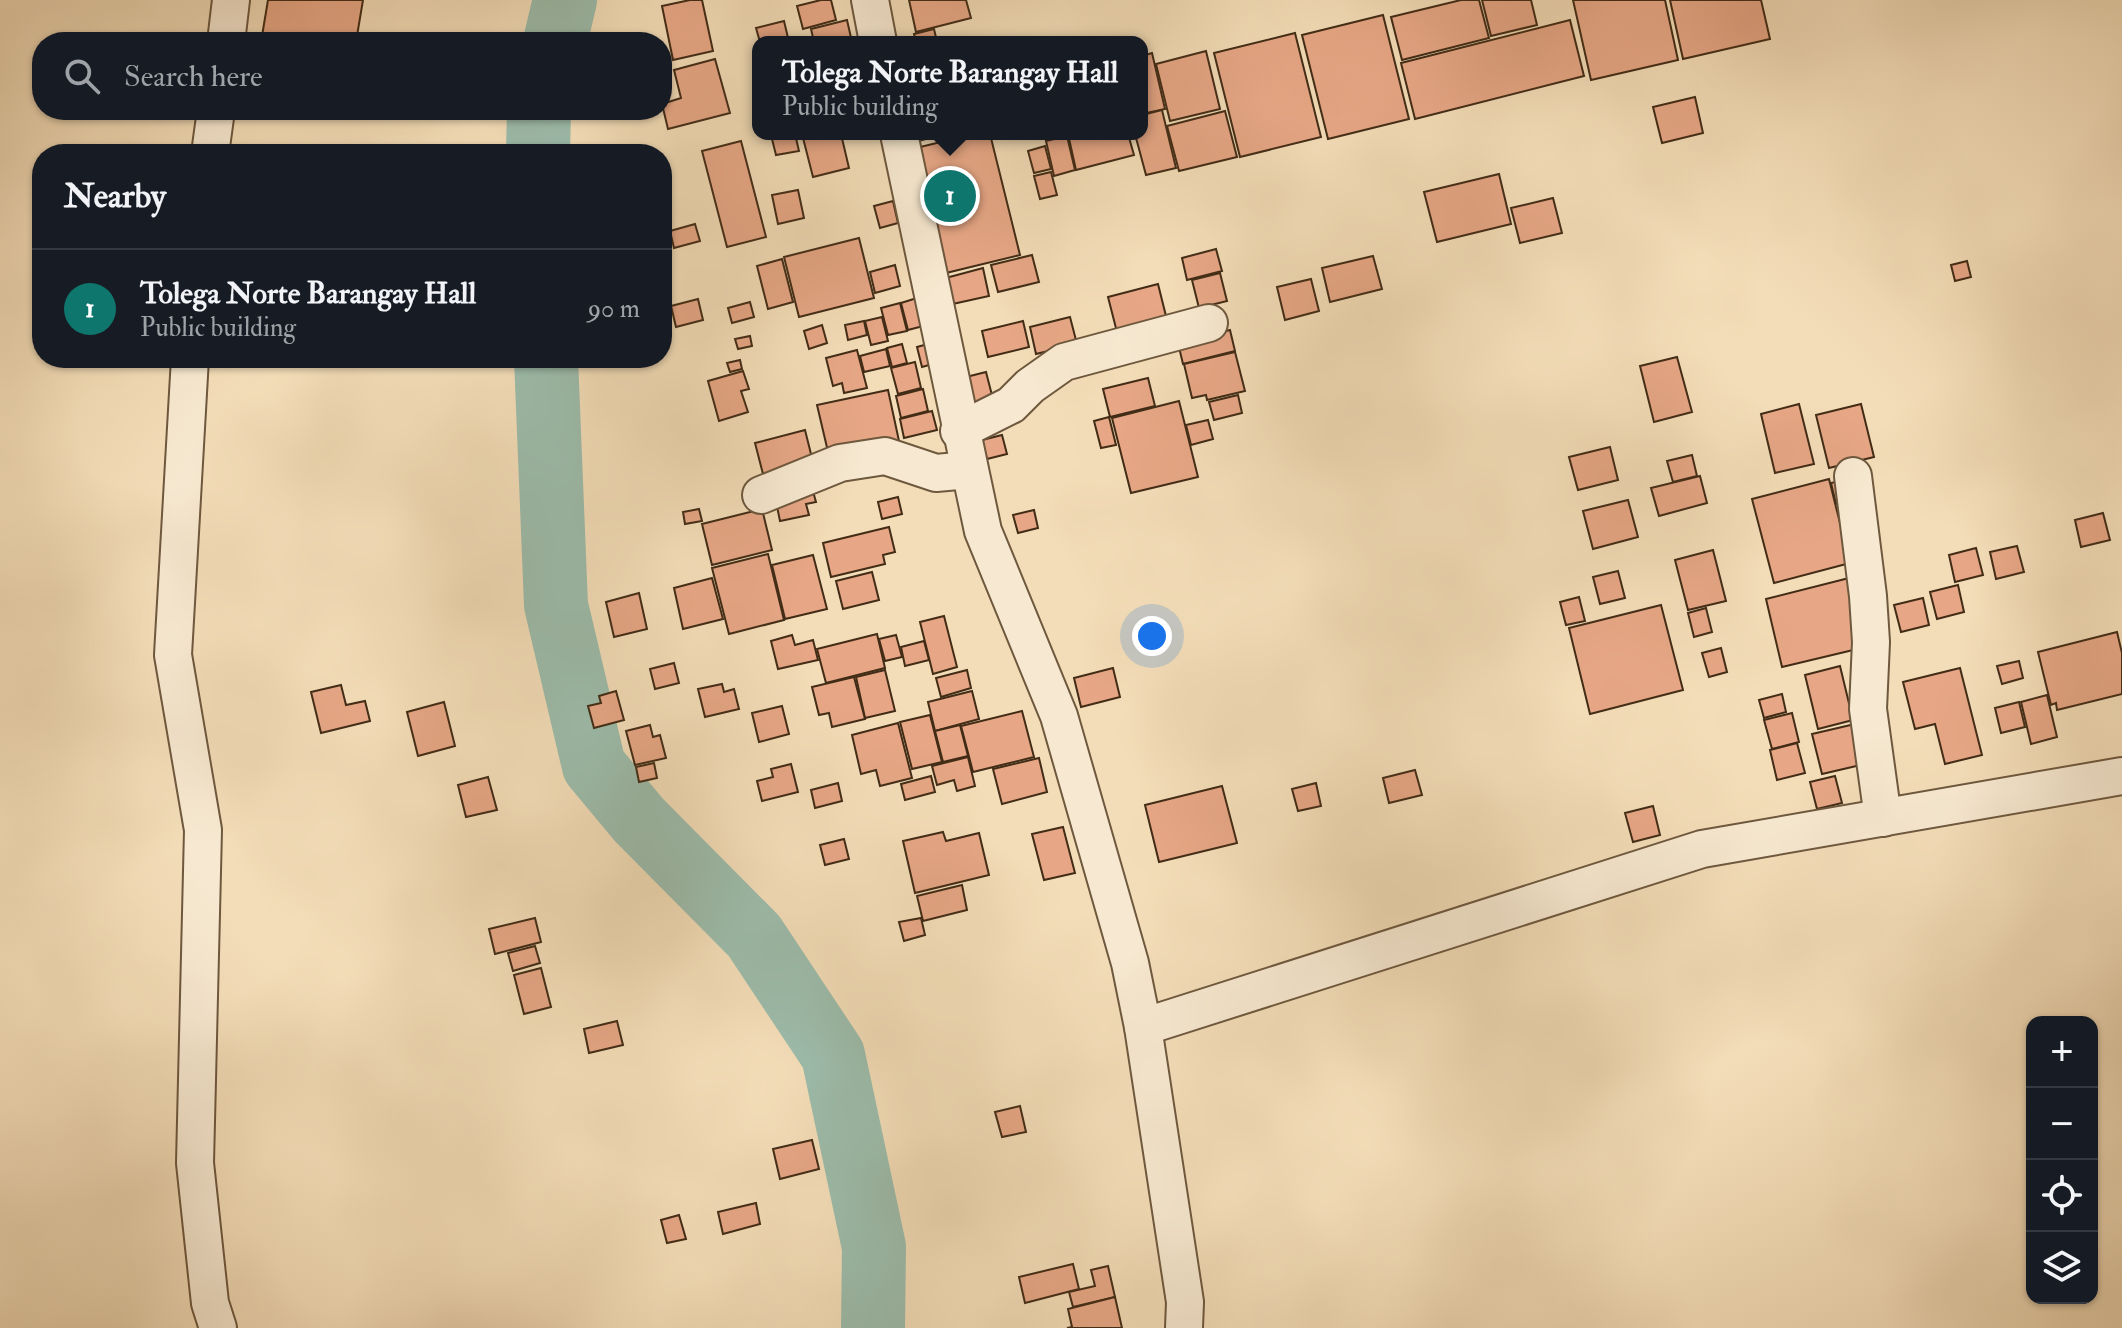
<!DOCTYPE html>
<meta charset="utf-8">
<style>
body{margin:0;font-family:"IM FELL Double Pica",serif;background:#242831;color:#f1f3f6}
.controls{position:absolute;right:24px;bottom:24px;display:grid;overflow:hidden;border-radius:16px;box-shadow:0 2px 6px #0004}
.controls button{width:72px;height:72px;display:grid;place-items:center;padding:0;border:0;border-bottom:2px solid #363941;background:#171b24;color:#f1f3f6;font:40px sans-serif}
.you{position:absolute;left:1152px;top:636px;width:28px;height:28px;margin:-20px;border:6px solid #fff;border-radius:50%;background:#1a73e8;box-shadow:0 0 0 12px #1a73e833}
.badge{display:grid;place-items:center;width:52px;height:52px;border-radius:50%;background:#0f766e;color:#fff;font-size:26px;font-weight:700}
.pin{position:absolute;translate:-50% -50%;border:4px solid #fff;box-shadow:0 2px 8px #0006}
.popup{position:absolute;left:752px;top:36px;width:396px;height:104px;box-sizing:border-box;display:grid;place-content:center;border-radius:16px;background:#171b24;filter:drop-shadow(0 2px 6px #0005);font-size:26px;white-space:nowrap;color:#9ea1a6}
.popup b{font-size:30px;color:#f1f3f6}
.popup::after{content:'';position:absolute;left:50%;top:100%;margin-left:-16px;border:16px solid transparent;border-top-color:#171b24}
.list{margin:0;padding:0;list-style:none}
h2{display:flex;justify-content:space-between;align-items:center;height:104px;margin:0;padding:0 32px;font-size:34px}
h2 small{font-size:26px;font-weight:400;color:#9ea1a6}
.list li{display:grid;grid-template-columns:52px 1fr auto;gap:24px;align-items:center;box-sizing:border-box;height:120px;padding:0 32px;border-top:2px solid #363941}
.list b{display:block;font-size:30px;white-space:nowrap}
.list p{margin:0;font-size:26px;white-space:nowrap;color:#9ea1a6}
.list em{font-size:26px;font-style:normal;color:#9ea1a6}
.icon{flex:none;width:44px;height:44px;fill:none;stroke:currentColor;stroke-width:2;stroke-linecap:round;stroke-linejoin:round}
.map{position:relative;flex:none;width:2122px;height:1328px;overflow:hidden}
.search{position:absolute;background:#171b24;box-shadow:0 2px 6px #0004;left:32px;top:32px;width:640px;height:88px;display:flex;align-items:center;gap:20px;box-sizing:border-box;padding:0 28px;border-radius:32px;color:#9ea1a6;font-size:30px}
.panel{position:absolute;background:#171b24;box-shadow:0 2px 6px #0004;left:32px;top:144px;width:640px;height:224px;border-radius:32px}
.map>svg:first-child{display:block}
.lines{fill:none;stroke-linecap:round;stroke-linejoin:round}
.river{stroke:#9cbcab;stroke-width:64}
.building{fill:#e7a786;stroke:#422c16;stroke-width:2}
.minor-casing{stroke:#6e583e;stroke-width:40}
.minor{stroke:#f7e9d1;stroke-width:36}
</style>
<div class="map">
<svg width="2122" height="1328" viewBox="0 0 2122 1328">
<rect width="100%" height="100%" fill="#f3ddb8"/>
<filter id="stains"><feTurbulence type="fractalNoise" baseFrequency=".0025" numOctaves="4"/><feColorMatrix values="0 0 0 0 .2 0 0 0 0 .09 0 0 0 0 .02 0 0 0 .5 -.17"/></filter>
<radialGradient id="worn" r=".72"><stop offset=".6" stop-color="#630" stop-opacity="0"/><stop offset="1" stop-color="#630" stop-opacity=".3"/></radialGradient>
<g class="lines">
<g class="river">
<polyline points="555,42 565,0"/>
<polyline points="538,154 539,110"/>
<polyline points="546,358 556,605 594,766 639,820 754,936 833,1055 874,1247 873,1328"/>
</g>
</g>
<g class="building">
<polygon points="268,0 363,0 356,42 261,42"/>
<polygon points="690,0 702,0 713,51 673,60 662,6"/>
<polygon points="821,0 831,0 836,20 803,29 797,6"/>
<polygon points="909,0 966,0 971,18 916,32"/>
<polygon points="1461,0 1479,0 1489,38 1402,60 1391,17"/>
<polygon points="1482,0 1531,0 1537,25 1491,36"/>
<polygon points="1573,0 1665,0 1678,60 1591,80"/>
<polygon points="1670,0 1761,0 1770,39 1683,59"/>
<polygon points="1383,15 1409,119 1328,139 1302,35"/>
<polygon points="847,20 852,42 814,42 811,29"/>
<polygon points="1570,20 1584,76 1415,119 1401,63"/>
<polygon points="784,21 789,42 760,42 756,28"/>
<polygon points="934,29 937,42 916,42 914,34"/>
<polygon points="1295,33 1321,137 1240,157 1214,53"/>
<polygon points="1206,51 1220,109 1170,121 1156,64"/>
<polygon points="1152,53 1165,109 1142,114 1142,56"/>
<polygon points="715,59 730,113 668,129 662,104 681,98 674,70"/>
<polygon points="1695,97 1703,133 1662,143 1653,107"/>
<polygon points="1162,110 1176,168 1146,175 1135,134 1142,134 1142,115"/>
<polygon points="1225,111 1237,157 1179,171 1167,126"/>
<polygon points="795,134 799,151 776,155 771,135"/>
<polygon points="802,134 841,134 849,168 813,177"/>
<polygon points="917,134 946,134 918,141"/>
<polygon points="974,134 990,134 1020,255 946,273 916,148"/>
<polygon points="1068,134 1128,134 1134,155 1076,170"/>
<polygon points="1067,136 1075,170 1054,176 1046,141"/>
<polygon points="741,141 766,237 727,247 702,151"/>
<polygon points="1045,146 1051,169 1034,173 1028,151"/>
<polygon points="1051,172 1057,195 1040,199 1034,176"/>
<polygon points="1499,174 1511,224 1437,242 1424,192"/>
<polygon points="798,190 804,218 778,224 772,195"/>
<polygon points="1553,198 1562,233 1520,243 1511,208"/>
<polygon points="893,201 898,223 880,228 874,206"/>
<polygon points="695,224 700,241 674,248 670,231"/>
<polygon points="859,238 874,298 799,317 784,257"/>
<polygon points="1216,249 1222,271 1187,280 1182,258"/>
<polygon points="1032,255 1039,282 998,292 991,265"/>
<polygon points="1373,256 1382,289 1330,302 1322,268"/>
<polygon points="782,259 793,302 768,309 757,266"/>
<polygon points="1967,261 1971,277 1955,281 1951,265"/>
<polygon points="895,265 900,286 875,293 870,272"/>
<polygon points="983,268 989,296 948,305 942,279"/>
<polygon points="1220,273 1227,301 1199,308 1192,280"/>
<polygon points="1311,279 1319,311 1285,320 1277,287"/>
<polygon points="1158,284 1168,324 1118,336 1108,297"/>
<polygon points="920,297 927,325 908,330 901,303"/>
<polygon points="698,299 703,320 676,327 671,306"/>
<polygon points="750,302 754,317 732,323 728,308"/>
<polygon points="900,303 907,331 888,335 881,308"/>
<polygon points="882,317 888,341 871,345 865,321"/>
<polygon points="1070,317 1077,344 1036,354 1030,327"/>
<polygon points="864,321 867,335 848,340 845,325"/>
<polygon points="1023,321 1029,347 988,357 982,331"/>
<polygon points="822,325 827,343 809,349 804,331"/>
<polygon points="1230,330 1235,351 1183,364 1178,343"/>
<polygon points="750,336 752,346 738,349 735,339"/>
<polygon points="935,342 940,362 922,367 917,347"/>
<polygon points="902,344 907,363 892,367 887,348"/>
<polygon points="886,349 890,366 864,372 860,356"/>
<polygon points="857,350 867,388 844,393 842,383 833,386 826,358"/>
<polygon points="1235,352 1245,391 1207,400 1206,395 1192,398 1184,364"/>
<polygon points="1677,357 1692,412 1654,422 1640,366"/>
<polygon points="740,360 742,369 730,372 727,363"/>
<polygon points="915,362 921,388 898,394 891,368"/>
<polygon points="743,371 749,389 741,391 748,412 719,421 708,381"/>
<polygon points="986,372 995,407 967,414 958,379"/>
<polygon points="1148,378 1155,406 1110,417 1103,389"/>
<polygon points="923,389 928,411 901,418 896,396"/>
<polygon points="888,390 899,441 829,456 817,405"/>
<polygon points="1238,395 1242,413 1214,420 1209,402"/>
<polygon points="1179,401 1198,477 1131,493 1112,418"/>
<polygon points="1799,404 1814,464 1775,473 1761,414"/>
<polygon points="1861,404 1874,457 1829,468 1816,415"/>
<polygon points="932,411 937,430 904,438 900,419"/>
<polygon points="1109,417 1116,445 1101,448 1094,421"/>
<polygon points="1208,420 1213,439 1191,445 1186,425"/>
<polygon points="805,430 813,462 763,474 755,443"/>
<polygon points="1002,435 1007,454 987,459 982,440"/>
<polygon points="1610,447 1618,480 1578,490 1569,457"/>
<polygon points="1692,455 1697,476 1673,482 1667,461"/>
<polygon points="1700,476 1707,503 1659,516 1651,488"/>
<polygon points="1829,479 1850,563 1774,583 1752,499"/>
<polygon points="1849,479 1854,499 1836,504 1831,483"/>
<polygon points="812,488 816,502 806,504 809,515 780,521 775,497"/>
<polygon points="898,497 902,514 882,519 878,502"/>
<polygon points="1628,500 1638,537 1593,549 1583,511"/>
<polygon points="699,509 702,521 685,524 683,512"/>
<polygon points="762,509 772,550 712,565 702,524"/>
<polygon points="1034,510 1038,528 1018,533 1013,515"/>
<polygon points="2103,513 2110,540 2081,547 2075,520"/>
<polygon points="889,527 895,552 883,555 885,564 831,577 823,543"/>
<polygon points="2017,546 2024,572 1996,579 1990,552"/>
<polygon points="1976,548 1983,575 1955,582 1949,555"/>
<polygon points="1713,550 1726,601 1688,610 1675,560"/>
<polygon points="768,554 784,620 729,634 712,568"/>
<polygon points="813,555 827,609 785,619 772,565"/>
<polygon points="1618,571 1625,598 1600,604 1593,577"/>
<polygon points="872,572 879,600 843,609 836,581"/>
<polygon points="1853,577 1870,646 1782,667 1766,599"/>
<polygon points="712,578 723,619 683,629 674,588"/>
<polygon points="1958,585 1964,612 1937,619 1930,592"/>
<polygon points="639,593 647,629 614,637 606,602"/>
<polygon points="1579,597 1585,621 1566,625 1560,602"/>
<polygon points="1923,598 1929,625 1901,632 1894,605"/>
<polygon points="1661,605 1683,690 1590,714 1569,628"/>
<polygon points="1706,608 1712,632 1694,637 1688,613"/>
<polygon points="944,616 957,667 933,674 920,622"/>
<polygon points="2117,632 2122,653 2122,694 2057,710 2056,703 2051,705 2038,652"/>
<polygon points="877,634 885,668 826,683 817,649"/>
<polygon points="792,635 795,645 813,640 818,660 778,669 771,641"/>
<polygon points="896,635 902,657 885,661 879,639"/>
<polygon points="924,641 929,660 905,666 901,647"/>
<polygon points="1721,648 1727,672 1709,677 1702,653"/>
<polygon points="2019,661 2023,678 2002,684 1997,666"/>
<polygon points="674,663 679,683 655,689 650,669"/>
<polygon points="1840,666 1853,720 1818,729 1805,675"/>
<polygon points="1113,668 1120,697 1081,707 1074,678"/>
<polygon points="1960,668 1982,755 1945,764 1935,724 1915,729 1903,682"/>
<polygon points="885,670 895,711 865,718 856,677"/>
<polygon points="967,670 971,688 941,697 936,678"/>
<polygon points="854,677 865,719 832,727 829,713 819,715 812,687"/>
<polygon points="722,684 724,692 734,689 739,709 705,717 698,689"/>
<polygon points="341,685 346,705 365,701 370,721 321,733 311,692"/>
<polygon points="616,691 624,720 594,728 588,706 601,703 599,696"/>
<polygon points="972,691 979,719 935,731 928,702"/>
<polygon points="1782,694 1786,712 1764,718 1759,700"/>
<polygon points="2047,695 2057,737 2031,744 2021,702"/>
<polygon points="444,702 455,746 418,756 407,712"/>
<polygon points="2019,702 2025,727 2001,733 1995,708"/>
<polygon points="782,706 789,734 759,742 752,713"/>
<polygon points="1022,711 1034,757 973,772 961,726"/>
<polygon points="1792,713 1799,742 1772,749 1764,720"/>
<polygon points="930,715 942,762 912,769 900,722"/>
<polygon points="898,723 912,778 880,786 876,770 861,774 852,735"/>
<polygon points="1855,724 1865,764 1822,774 1812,734"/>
<polygon points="650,725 653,737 660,735 666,758 635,765 626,731"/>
<polygon points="960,725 968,756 943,762 935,731"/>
<polygon points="1797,743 1805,773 1777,780 1770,750"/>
<polygon points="968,757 975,786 957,791 954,780 937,785 932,766"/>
<polygon points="1039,758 1047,792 1002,804 993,769"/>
<polygon points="654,763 657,778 639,782 636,767"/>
<polygon points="791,764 798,792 762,801 757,781 773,777 771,769"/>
<polygon points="1415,770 1422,795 1389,803 1383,778"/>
<polygon points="931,776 935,792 905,800 901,784"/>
<polygon points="1835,776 1842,803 1817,809 1810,782"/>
<polygon points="488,777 497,810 466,817 458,785"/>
<polygon points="838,783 842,801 815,808 811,790"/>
<polygon points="1316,783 1321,806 1298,811 1292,789"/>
<polygon points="1222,786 1237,843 1159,862 1145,805"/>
<polygon points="1653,806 1660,835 1633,842 1625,813"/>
<polygon points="1063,827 1075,873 1044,880 1032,834"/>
<polygon points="943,832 946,841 979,833 989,875 915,893 903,841"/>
<polygon points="844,839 849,859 825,865 820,845"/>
<polygon points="962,885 967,910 923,921 917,896"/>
<polygon points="535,918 541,942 495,954 489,929"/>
<polygon points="921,918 925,935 904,941 899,922"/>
<polygon points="535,946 540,963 513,971 508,953"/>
<polygon points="541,968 551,1007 524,1014 514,975"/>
<polygon points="617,1021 623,1045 589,1053 584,1029"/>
<polygon points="1020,1106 1026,1132 1002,1137 995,1112"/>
<polygon points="812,1140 819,1169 780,1179 773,1149"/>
<polygon points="756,1203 760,1224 723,1234 718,1212"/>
<polygon points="679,1215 686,1239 667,1243 661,1220"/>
<polygon points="1073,1264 1079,1289 1025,1303 1019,1277"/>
<polygon points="1108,1266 1115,1297 1073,1307 1069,1292 1095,1286 1091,1270"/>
<polygon points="1115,1297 1122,1328 1067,1328 1072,1327 1068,1309"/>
</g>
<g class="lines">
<defs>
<g id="minor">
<polyline points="870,0 878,42"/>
<polyline points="226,42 231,0"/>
<polyline points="899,134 983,531 1059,716 1130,963 1143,1027 1185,1302 1184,1328"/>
<polyline points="210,154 216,110"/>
<polyline points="190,358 173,655 203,830 195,1163 210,1303 218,1328"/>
<polyline points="959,431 1011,405 1030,386 1064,362 1209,323"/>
<polyline points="1853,476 1868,596 1871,642 1868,709 1883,818"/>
<polyline points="761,495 840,463 885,456 936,473 969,470"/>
<polyline points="1143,1027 1702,849 2122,776"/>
</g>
</defs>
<use href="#minor" class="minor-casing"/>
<use href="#minor" class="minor"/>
</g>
<rect width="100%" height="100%" filter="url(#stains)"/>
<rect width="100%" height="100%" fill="url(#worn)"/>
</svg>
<div class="controls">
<button>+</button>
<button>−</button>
<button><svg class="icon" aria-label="locate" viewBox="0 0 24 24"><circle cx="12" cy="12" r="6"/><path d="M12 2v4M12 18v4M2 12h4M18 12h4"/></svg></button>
<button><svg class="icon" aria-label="layers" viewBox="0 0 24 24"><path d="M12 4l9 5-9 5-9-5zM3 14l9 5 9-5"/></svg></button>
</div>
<div class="you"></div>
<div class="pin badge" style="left:950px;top:196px">1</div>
<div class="popup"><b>Tolega Norte Barangay Hall</b>Public building</div>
<div class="search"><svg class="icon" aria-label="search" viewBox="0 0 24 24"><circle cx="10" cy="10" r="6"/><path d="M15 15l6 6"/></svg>Search here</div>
<section class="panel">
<h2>Nearby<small></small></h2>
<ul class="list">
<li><span class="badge">1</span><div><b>Tolega Norte Barangay Hall</b><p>Public building</p></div><em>90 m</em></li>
</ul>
</section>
</div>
